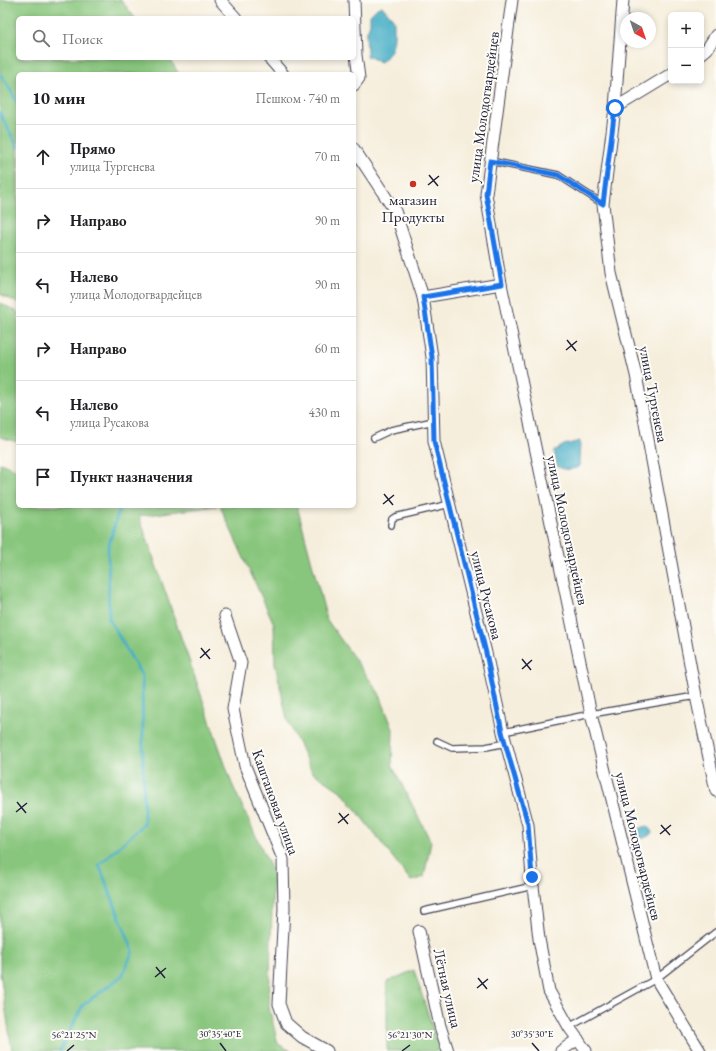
<!DOCTYPE html>
<html lang="ru">
<meta charset="utf-8">
<style>
body{margin:0;font-family:"EB Garamond",serif;background:#f2f2f2;color:#202124}
.controls{position:absolute;right:12px;top:12px;display:grid;overflow:hidden;border-radius:6px;box-shadow:0 2px 6px #0003}
.controls button{width:36px;height:36px;display:grid;place-items:center;padding:0;border:0;border-bottom:1px solid #e0e0e0;background:#fff;color:#202124;font:20px sans-serif}
.compass{position:absolute;left:620px;top:12px;width:36px;height:36px;border-radius:50%;background:#fff;box-shadow:0 2px 6px #0003;rotate:140deg}
.stop{position:absolute;width:12px;height:12px;margin:-9px;border:3px solid #1a73e8;border-radius:50%;background:#fff}
.stop.end{background:#1a73e8;border-color:#fff;box-shadow:0 1px 4px #0008}
.list{margin:0;padding:0;list-style:none}
h2{display:flex;justify-content:space-between;align-items:center;height:52px;margin:0;padding:0 16px;font-size:17px}
h2 small{font-size:13px;font-weight:400;color:#757577}
.list li{display:grid;grid-template-columns:26px 1fr auto;gap:12px;align-items:center;box-sizing:border-box;height:64px;padding:0 16px;border-top:1px solid #e0e0e0}
.list b{display:block;font-size:15px;white-space:nowrap}
.list p{margin:0;font-size:13px;white-space:nowrap;color:#757577}
.list em{font-size:13px;font-style:normal;color:#757577}
.icon{flex:none;width:22px;height:22px;fill:none;stroke:currentColor;stroke-width:2;stroke-linecap:round;stroke-linejoin:round}
.map{position:relative;flex:none;width:716px;height:1051px;overflow:hidden}
.search{position:absolute;background:#fff;box-shadow:0 2px 6px #0003;left:16px;top:16px;width:340px;height:44px;display:flex;align-items:center;gap:10px;box-sizing:border-box;padding:0 14px;border-radius:6px;color:#757577;font-size:15px}
.panel{position:absolute;background:#fff;box-shadow:0 2px 6px #0003;left:16px;top:72px;width:340px;height:436px;border-radius:6px}
.map>svg:first-child{display:block}
.green{fill:#88c67d;stroke:#55745c}
.water{fill:#47afc6;stroke:#346880}
.lines{fill:none;stroke-linecap:round;stroke-linejoin:round}
.stream{stroke:#47afc6;stroke-width:3}
.service-casing{stroke:#424153;stroke-width:8}
.minor-casing{stroke:#424153;stroke-width:13}
.service{stroke:#fff;stroke-width:5.5}
.minor{stroke:#fff;stroke-width:11}
.route{stroke:#1a73e8;stroke-width:5}
.ticks{fill:none;stroke:#22223b;stroke-width:1.5}
.poi-dot{fill:#c8321e;stroke:#fdfcf7;stroke-width:1.5}
.labels{text-anchor:middle;dominant-baseline:central;stroke-width:4;stroke-linejoin:round;paint-order:stroke}
.street-label{font-size:15px;fill:#22223b;stroke:#fdfcf7}
.poi-label{font-size:15px;fill:#22223b;stroke:#fdfcf7}
.ticks-label{font-size:10px;text-anchor:middle;fill:#22223b;stroke:#fdfcf7;stroke-width:4;stroke-linejoin:round;paint-order:stroke}
</style>
<div class="map">
<svg width="716" height="1051" viewBox="0 0 716 1051">
<rect width="100%" height="100%" fill="#fdfcf7"/>
<filter id="ink" filterUnits="userSpaceOnUse"><feTurbulence type="fractalNoise" baseFrequency=".025" numOctaves="2"/><feDisplacementMap in="SourceGraphic" scale="8" xChannelSelector="R" yChannelSelector="G"/><feConvolveMatrix kernelMatrix="1 2 1 2 8 2 1 2 1" color-interpolation-filters="sRGB"/></filter>
<filter id="wash" filterUnits="userSpaceOnUse"><feTurbulence type="fractalNoise" baseFrequency=".012" numOctaves="4" result="noise"/><feDisplacementMap in="SourceGraphic" scale="16" xChannelSelector="R" yChannelSelector="G"/><feGaussianBlur stdDeviation="0.9" result="paint"/><feColorMatrix in="noise" values="0 0 0 0 0 0 0 0 0 0 0 0 0 0 0 0 0 1.4 0 .05"/><feComposite in="paint" operator="in"/></filter>
<g filter="url(#wash)">
<rect width="100%" height="100%" fill="#f6eedc"/>
<g class="green">
<polygon points="0,0 121,0 135,18 18,18 18,58 169,58 179,74 18,74 18,303 0,294"/>
<polygon points="0,303 18,312 18,442 0,437"/>
<polygon points="0,463 18,470 18,506 217,506 139,516 232,784 273,873 269,1007 278,1044 291,1051 12,1051 0,972"/>
<polygon points="220,506 297,506 327,620 379,693 393,729 392,765 431,842 424,877 411,881 342,792 312,772 287,719 275,663 274,624"/>
<polygon points="414,970 440,1051 387,1051 387,982"/>
</g>
<g class="water">
<path d="M382 6 394 20C394 38 396 50 381 62L367 56 366 34 370 24V15L377 8Z"/>
<path d="M580 441 579 467C570 470 565 471 557 466L554 451 564 445Z"/>
<path d="M647 826 652 832 650 835 644 838 632 837V835C636 830 640 827 647 826Z"/>
</g>
<g class="lines">
<g class="stream">
<polyline points="0,74 10,89 18,104"/>
<polyline points="0,113 18,148"/>
<polyline points="60,1051 83,1005 122,976 133,951 99,865 144,824 142,676 109,619 108,548 120,506"/>
</g>
</g>
</g>
<g filter="url(#ink)">
<g class="lines">
<defs>
<g id="service">
<polyline points="490,161 558,175 603,204"/>
<polyline points="374,438 391,430 434,421"/>
<polyline points="391,525 392,519 395,517 450,504"/>
<polyline points="503,732 591,714 696,696"/>
<polyline points="437,741 452,748 486,747 506,743"/>
<polyline points="424,911 533,886"/>
<polyline points="569,1027 656,979 716,932"/>
</g>
<g id="minor">
<polyline points="220,0 236,18"/>
<polyline points="512,0 486,194 501,284 591,714 656,979 700,1051"/>
<polyline points="623,0 615,108 603,204 611,273 636,375 696,696 716,791"/>
<polyline points="701,54 707,49 716,35"/>
<polyline points="269,58 283,74"/>
<polyline points="354,85 359,78 356,55 354,0"/>
<polyline points="615,108 671,74"/>
<polyline points="354,149 395,211 423,297 432,357 434,441 486,653 503,732 528,825 532,877 539,939 549,991 569,1027 586,1051"/>
<polyline points="423,297 501,284"/>
<polyline points="225,616 241,663 233,709 245,766 283,859 284,909 279,1004 286,1023 302,1037 327,1051"/>
<polyline points="419,931 440,1026 448,1051"/>
<polyline points="561,1051 578,1039"/>
</g>
</defs>
<use href="#service" class="service-casing"/>
<use href="#minor" class="minor-casing"/>
<use href="#service" class="service"/>
<use href="#minor" class="minor"/>
</g>
</g>
<g class="lines" filter="url(#ink)">
<polyline class="route" points="532,877 528,824 502,732 486,653 434,441 432,357 423,297 502,284 486,194 490,161 558,175 603,204 615,108"/>
</g>
<path class="ticks" d="M429 175 438 186M428 185 439 176M567 340 576 351M566 350 577 341M384 494 393 505M383 504 394 495M201 648 210 659M200 658 210 649M522 659 531 670M522 669 532 660M17 802 26 813M16 812 27 803M339 813 348 824M338 823 349 814M661 825 670 835M660 834 671 825M156 967 165 978M155 977 166 968M478 978 487 989M477 988 488 979M220 1043 226 1051M532 1043 539 1051M67 1051 74 1045M402 1051 410 1045"/>
<circle class="poi-dot" cx="413" cy="184" r="4"/>
<g class="labels">
<g class="street-label">
<text transform="translate(483 107) rotate(-82)">улица Молодогвардейцев</text>
<text transform="translate(654 394) rotate(79)">улица Тургенева</text>
<text transform="translate(568 530) rotate(78)">улица Молодогвардейцев</text>
<text transform="translate(487 595) rotate(76)">улица Русакова</text>
<text transform="translate(276 802) rotate(70)">Каштановая улица</text>
<text transform="translate(639 846) rotate(76)">улица Молодогвардейцев</text>
<text transform="translate(448 988) rotate(77)">Лётная улица</text>
</g>
<g class="poi-label">
<text x="413" y="199">магазин<tspan x="413" dy="17">Продукты</tspan></text>
</g>
</g>
<g class="ticks-label">
<text x="220" y="1037">30°35'40"E</text>
<text x="532" y="1037">30°35'30"E</text>
<text x="74" y="1038">56°21'25"N</text>
<text x="410" y="1038">56°21'30"N</text>
</g>
</svg>
<div class="controls">
<button>+</button>
<button>−</button>
</div>
<svg class="compass" viewBox="-18 -18 36 36"><path d="M0-13l5 13h-10z" fill="#e53935"/><path d="M0 13l5-13h-10z" fill="#757577"/></svg>
<div class="stop" style="left:615px;top:108px"></div>
<div class="stop end" style="left:532px;top:877px"></div>
<div class="search"><svg class="icon" aria-label="search" viewBox="0 0 24 24"><circle cx="10" cy="10" r="6"/><path d="M15 15l6 6"/></svg>Поиск</div>
<section class="panel">
<h2>10 мин<small>Пешком · 740 m</small></h2>
<ul class="list">
<li><svg class="icon" aria-label="ahead" viewBox="0 0 24 24"><path d="M12 20V5M6 11l6-6 6 6"/></svg><div><b>Прямо</b><p>улица Тургенева</p></div><em>70 m</em></li>
<li><svg class="icon" aria-label="right" viewBox="0 0 24 24"><path d="M7 20v-9h11M14 6l5 5-5 5"/></svg><div><b>Направо</b></div><em>90 m</em></li>
<li><svg class="icon" aria-label="left" viewBox="0 0 24 24"><path d="M17 20v-9H6M10 6l-5 5 5 5"/></svg><div><b>Налево</b><p>улица Молодогвардейцев</p></div><em>90 m</em></li>
<li><svg class="icon" aria-label="right" viewBox="0 0 24 24"><path d="M7 20v-9h11M14 6l5 5-5 5"/></svg><div><b>Направо</b></div><em>60 m</em></li>
<li><svg class="icon" aria-label="left" viewBox="0 0 24 24"><path d="M17 20v-9H6M10 6l-5 5 5 5"/></svg><div><b>Налево</b><p>улица Русакова</p></div><em>430 m</em></li>
<li><svg class="icon" aria-label="arrive" viewBox="0 0 24 24"><path d="M6 21V4h12l-3 4 3 4H6"/></svg><div><b>Пункт назначения</b></div></li>
</ul>
</section>
</div>
